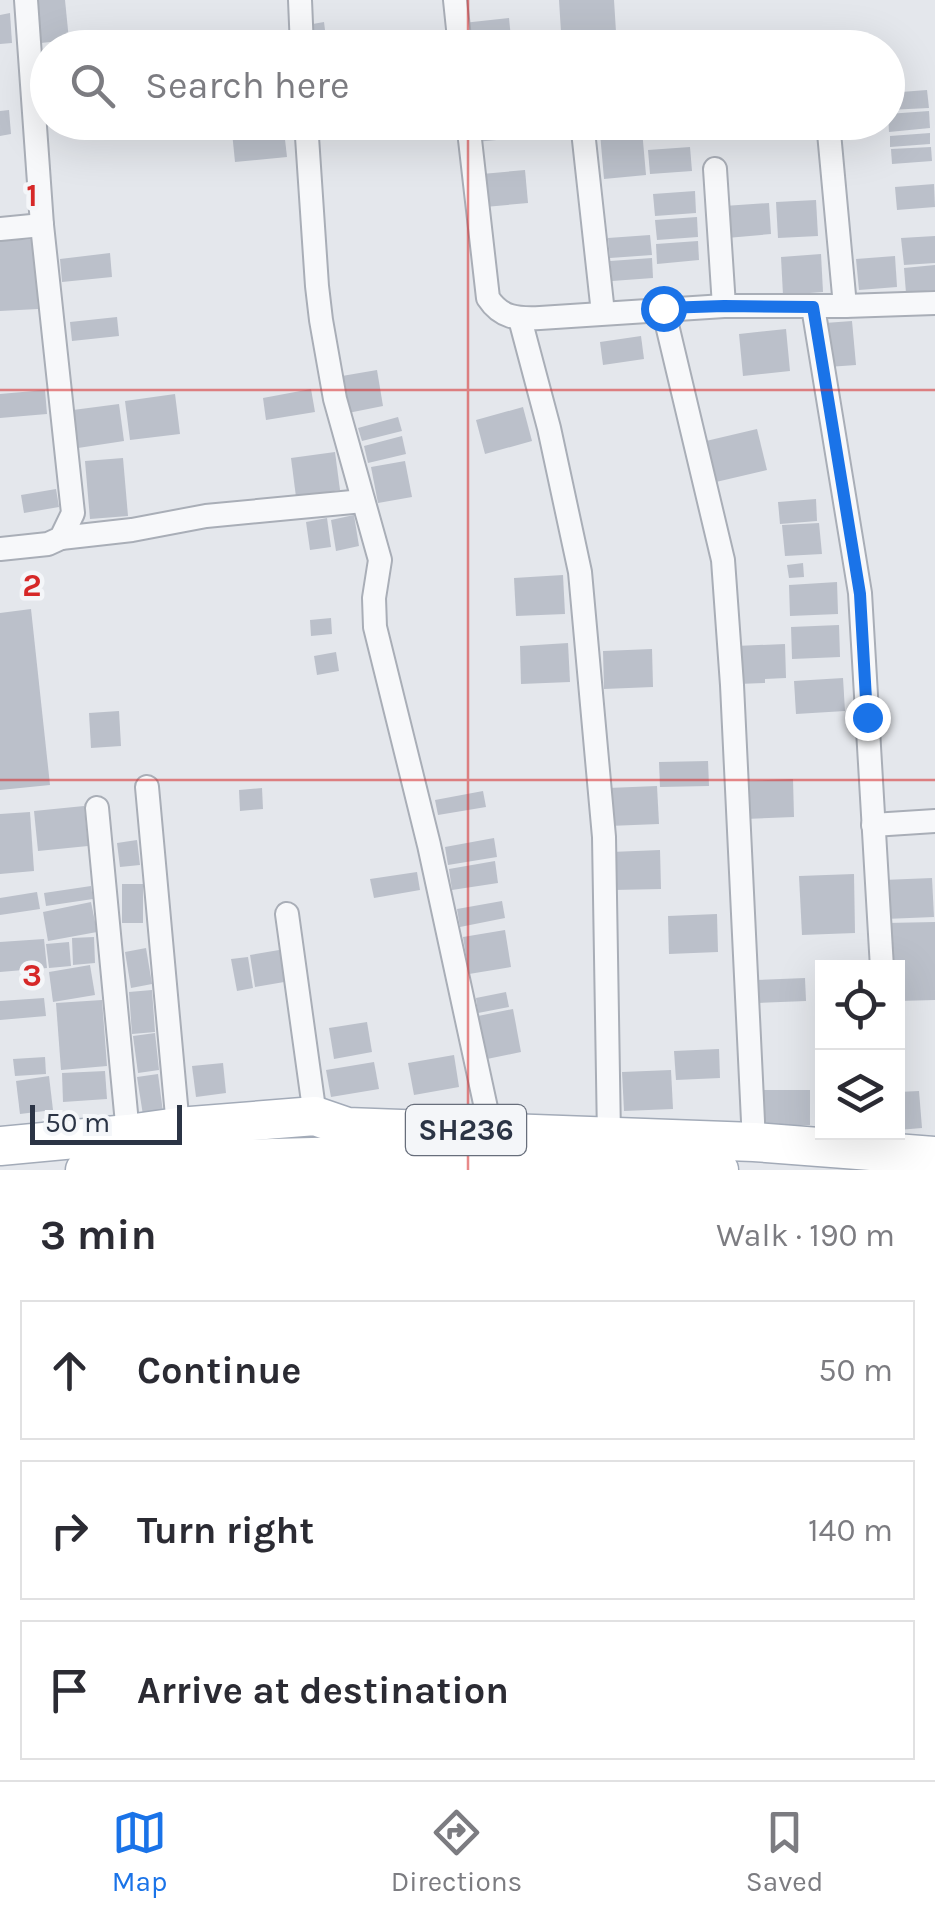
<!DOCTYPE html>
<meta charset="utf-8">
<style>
body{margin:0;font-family:Karla,sans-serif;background:#f7f7f7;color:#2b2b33}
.controls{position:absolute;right:30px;bottom:30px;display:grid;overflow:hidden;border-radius:0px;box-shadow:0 10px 40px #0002}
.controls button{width:90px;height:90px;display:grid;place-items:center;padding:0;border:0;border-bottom:2px solid #e1e1e2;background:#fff;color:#2b2b33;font:50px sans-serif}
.scale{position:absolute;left:30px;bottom:25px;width:152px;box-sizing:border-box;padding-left:10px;border:5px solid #2b3445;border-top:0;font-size:28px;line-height:35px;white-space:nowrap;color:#2b3445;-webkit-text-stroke:8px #f4f6f9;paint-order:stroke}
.stop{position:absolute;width:30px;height:30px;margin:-22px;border:8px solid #1a73e8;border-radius:50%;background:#fff}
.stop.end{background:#1a73e8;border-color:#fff;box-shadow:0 2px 10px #0008}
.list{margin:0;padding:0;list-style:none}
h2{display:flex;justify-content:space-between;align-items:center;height:130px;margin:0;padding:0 40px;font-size:42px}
h2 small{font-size:32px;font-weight:400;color:#7c7c81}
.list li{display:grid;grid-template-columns:65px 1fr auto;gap:30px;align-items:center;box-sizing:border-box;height:140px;margin:0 20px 20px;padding:0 20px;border:2px solid #e1e1e2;border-radius:0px}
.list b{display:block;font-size:38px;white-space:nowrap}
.list em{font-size:32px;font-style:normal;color:#7c7c81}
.icon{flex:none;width:55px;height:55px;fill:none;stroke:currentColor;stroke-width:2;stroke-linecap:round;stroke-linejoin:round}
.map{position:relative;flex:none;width:935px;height:1170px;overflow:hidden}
.search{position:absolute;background:#fff;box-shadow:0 10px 40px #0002;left:30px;right:30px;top:30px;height:110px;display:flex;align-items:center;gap:25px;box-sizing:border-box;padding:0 35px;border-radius:55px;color:#7c7c81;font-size:38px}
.sheet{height:610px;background:#fff}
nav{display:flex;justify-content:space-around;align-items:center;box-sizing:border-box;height:140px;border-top:2px solid #e1e1e2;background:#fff;font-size:28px;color:#7c7c81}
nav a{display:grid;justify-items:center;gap:5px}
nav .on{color:#1a73e8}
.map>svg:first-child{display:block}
.building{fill:#bbc0ca}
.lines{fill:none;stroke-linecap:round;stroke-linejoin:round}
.street-casing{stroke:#a9aeb7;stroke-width:26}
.primary-casing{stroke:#a3abb8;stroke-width:41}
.street{stroke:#f7f8fa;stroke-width:22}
.primary{stroke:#fff;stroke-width:38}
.route{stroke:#1a73e8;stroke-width:12}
.grid{fill:none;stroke:#d62828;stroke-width:2.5;stroke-opacity:0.55}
.labels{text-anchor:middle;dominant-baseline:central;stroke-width:9;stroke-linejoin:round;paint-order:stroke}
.shield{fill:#f4f6f9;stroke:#676e7b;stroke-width:2.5}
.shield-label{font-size:30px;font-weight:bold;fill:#2b3445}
.grid-label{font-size:32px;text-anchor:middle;font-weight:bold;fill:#d62828;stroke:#f4f6f9;stroke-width:9;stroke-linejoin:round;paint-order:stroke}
</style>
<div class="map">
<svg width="935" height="1170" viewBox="0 0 935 1170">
<rect width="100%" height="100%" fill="#e4e7ec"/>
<g class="building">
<polygon points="37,0 65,0 69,40 41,43"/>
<polygon points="559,0 614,0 617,48 562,48"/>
<polygon points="10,13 12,43 0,44 0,15"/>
<polygon points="509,18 512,48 465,48 463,23"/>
<polygon points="324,22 326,38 309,40 307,25"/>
<polygon points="836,36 836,48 809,48 808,37"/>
<polygon points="927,90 929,108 888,110 888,93"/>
<polygon points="9,110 11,134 0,136 0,111"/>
<polygon points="929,111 930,128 889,132 888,114"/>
<polygon points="231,122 283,122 287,157 235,162"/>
<polygon points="474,122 517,122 518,138 475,142"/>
<polygon points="642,130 646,175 604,179 600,133"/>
<polygon points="930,133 930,144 890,147 890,136"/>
<polygon points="690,147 692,171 650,174 648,150"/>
<polygon points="931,147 932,161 892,164 891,149"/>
<polygon points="525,170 528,203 485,207 482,174"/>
<polygon points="934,184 935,207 897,210 895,187"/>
<polygon points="695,191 696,213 655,216 653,194"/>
<polygon points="816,200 818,236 778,238 776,202"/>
<polygon points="769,203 771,234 727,238 724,206"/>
<polygon points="697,217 698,237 657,240 655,220"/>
<polygon points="650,235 652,255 610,258 608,238"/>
<polygon points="935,236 935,263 904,265 901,238"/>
<polygon points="34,239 38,309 0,311 0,241"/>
<polygon points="698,241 699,260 657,264 656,244"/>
<polygon points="110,253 112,277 62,282 60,259"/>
<polygon points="821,254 823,292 783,295 781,257"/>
<polygon points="895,256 897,287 859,290 856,259"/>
<polygon points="652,258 653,278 612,281 610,261"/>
<polygon points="935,265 935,290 906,293 904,268"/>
<polygon points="117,317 119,336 72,341 70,322"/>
<polygon points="852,321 856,365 828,367 825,323"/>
<polygon points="786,329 790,371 743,376 739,334"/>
<polygon points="641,336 644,359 603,365 600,342"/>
<polygon points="377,370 383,406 348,413 342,376"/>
<polygon points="311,389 315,412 266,420 263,398"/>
<polygon points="45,390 47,414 0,418 0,394"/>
<polygon points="175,394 180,434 130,440 125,401"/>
<polygon points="119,404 124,441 78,448 73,410"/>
<polygon points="523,407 532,441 485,454 476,420"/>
<polygon points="398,417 402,431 362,441 358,428"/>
<polygon points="757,429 767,470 716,482 706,441"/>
<polygon points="402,436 406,454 368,463 364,446"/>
<polygon points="335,452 340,490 296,497 291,458"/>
<polygon points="123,458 128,516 90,519 85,461"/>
<polygon points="405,461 412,497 378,503 371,467"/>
<polygon points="56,489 59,507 24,513 21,495"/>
<polygon points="816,499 817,521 780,524 778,502"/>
<polygon points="354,515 359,546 336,551 331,520"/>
<polygon points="327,518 331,547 310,550 306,522"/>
<polygon points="819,523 822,554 785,556 782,525"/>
<polygon points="803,563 804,577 789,578 787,565"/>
<polygon points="563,575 565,614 516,616 514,578"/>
<polygon points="837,582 838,614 790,616 789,585"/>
<polygon points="31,609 50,785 0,790 0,613"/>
<polygon points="331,618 332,634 311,636 310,620"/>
<polygon points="839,625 840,657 792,659 791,627"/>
<polygon points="568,643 570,682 521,684 520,646"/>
<polygon points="785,644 786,678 765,679 765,683 738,684 736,646"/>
<polygon points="652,649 653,687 604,689 603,651"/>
<polygon points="336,652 339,671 317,675 314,656"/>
<polygon points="843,678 845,711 796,714 794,681"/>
<polygon points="119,711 121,746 91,748 89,713"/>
<polygon points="708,761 709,786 660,787 659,762"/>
<polygon points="793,779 794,817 745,819 743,781"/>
<polygon points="657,786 659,824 609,826 608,788"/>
<polygon points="262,788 263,809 240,811 239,790"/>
<polygon points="483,791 486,807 438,815 435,800"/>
<polygon points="84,806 88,846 38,851 34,811"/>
<polygon points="30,812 34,871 0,874 0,814"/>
<polygon points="494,838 497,857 448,865 445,847"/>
<polygon points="137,840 140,865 120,867 117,843"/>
<polygon points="660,850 661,889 613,890 611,852"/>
<polygon points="495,861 498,883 452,890 449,869"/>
<polygon points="417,872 420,890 374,898 370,879"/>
<polygon points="854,874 855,933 802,935 799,876"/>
<polygon points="932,878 934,917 885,919 883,880"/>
<rect x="122" y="884" width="21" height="39"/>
<polygon points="91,886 93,899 46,906 44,893"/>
<polygon points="37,892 40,909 0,915 0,898"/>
<polygon points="502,901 505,918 460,927 457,909"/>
<polygon points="91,902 97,932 48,941 43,912"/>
<polygon points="717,914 718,952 669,954 668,916"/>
<polygon points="935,922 935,1000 898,1001 898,968 887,968 886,923"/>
<polygon points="505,930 511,967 469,974 463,937"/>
<polygon points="94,937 95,963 73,965 72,938"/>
<polygon points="44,939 47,968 0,972 0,942"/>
<polygon points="69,942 71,966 49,968 46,944"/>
<polygon points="146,948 152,984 131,988 125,952"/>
<polygon points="285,949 290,981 255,987 250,955"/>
<polygon points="248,957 253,988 237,991 231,959"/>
<polygon points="90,965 95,995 53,1002 49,972"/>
<polygon points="805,978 806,1001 756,1003 755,980"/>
<polygon points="152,990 155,1032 132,1034 129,992"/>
<polygon points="506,992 509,1007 478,1013 476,998"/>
<polygon points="44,998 46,1016 0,1020 0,1001"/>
<polygon points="102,1000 107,1066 61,1070 56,1003"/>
<polygon points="513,1009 521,1052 487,1059 478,1016"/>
<polygon points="367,1022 372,1052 334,1059 329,1028"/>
<polygon points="155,1033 159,1070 138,1073 133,1036"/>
<polygon points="719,1049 720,1078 676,1080 674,1051"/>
<polygon points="454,1055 459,1087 414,1095 408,1063"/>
<polygon points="45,1057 46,1074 15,1076 13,1059"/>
<polygon points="374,1062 379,1089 331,1097 326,1070"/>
<polygon points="223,1063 226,1093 196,1097 192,1066"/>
<polygon points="671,1070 673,1109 624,1111 622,1072"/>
<polygon points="105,1071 107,1099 63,1102 62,1073"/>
<polygon points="158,1074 163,1112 143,1115 137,1077"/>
<polygon points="49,1076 53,1110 20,1114 16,1081"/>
<rect x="757" y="1090" width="53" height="35"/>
<polygon points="919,1091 922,1128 898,1130 898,1092"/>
</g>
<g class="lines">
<defs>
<g id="street">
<polyline points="300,0 302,48"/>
<polyline points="455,0 460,48"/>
<polyline points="306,122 317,286 321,320 335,399 380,560 374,598 375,627 429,845 491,1131"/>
<path d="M468 122 488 298C501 318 517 319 540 318L724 306H845L935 303"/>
<polyline points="582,122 603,313"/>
<polyline points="828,122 845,306"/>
<polyline points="715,169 724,306"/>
<polyline points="0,229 42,225"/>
<polyline points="813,307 860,593 882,968"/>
<polyline points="663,308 723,560 732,685 754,1142"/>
<polyline points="520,319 549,428 580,572 604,837 609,1136"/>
<polyline points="61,538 132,530 206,516 363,501"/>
<polyline points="0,549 48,544 61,538 73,513 42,225 26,0"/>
<polyline points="147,787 178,1127"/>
<polyline points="97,808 128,1134"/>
<polyline points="873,825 935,821"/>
<polyline points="287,914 315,1116"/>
</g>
<g id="primary">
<polyline points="0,1146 128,1134 178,1127 315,1116 347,1127 754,1142 935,1156"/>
<polyline points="85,1170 189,1160 351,1156 506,1164 592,1164 719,1170"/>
</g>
</defs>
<use href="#street" class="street-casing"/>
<use href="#primary" class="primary-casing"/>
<use href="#street" class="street"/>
<use href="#primary" class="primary"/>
</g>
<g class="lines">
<polyline class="route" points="663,308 724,306 813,307 860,594 867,717"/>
</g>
<path class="grid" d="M468 0V48M468 122V1170M0 390H935M0 780H935"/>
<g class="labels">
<rect class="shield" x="406" y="1105" width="120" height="50" rx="8"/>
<g class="shield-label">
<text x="466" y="1130">SH236</text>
</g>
</g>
<g class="grid-label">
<text x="32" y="206">1</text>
<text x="32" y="596">2</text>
<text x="32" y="986">3</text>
</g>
</svg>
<div class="controls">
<button><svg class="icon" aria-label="locate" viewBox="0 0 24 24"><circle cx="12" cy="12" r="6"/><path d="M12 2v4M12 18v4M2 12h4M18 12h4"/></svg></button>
<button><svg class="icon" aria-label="layers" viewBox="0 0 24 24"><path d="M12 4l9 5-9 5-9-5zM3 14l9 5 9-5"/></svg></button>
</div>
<div class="scale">50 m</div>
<div class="stop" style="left:663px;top:308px"></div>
<div class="stop end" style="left:867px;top:717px"></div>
<div class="search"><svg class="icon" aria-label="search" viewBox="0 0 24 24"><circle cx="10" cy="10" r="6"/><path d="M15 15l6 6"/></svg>Search here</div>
</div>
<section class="sheet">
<h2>3 min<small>Walk · 190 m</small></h2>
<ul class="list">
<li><svg class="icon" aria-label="ahead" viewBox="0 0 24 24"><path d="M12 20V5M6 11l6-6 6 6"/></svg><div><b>Continue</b></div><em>50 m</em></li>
<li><svg class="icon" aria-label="right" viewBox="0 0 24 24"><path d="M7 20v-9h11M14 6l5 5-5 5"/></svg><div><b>Turn right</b></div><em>140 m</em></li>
<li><svg class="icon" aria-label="arrive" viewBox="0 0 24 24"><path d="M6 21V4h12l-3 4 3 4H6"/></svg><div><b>Arrive at destination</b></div></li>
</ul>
</section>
<nav>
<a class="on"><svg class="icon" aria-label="map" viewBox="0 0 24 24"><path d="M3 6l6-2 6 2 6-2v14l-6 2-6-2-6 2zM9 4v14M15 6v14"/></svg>Map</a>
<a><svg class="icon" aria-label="directions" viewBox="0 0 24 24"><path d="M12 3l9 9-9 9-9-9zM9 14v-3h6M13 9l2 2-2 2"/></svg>Directions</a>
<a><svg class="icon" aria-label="saved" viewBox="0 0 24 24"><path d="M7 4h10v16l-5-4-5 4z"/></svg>Saved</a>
</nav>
